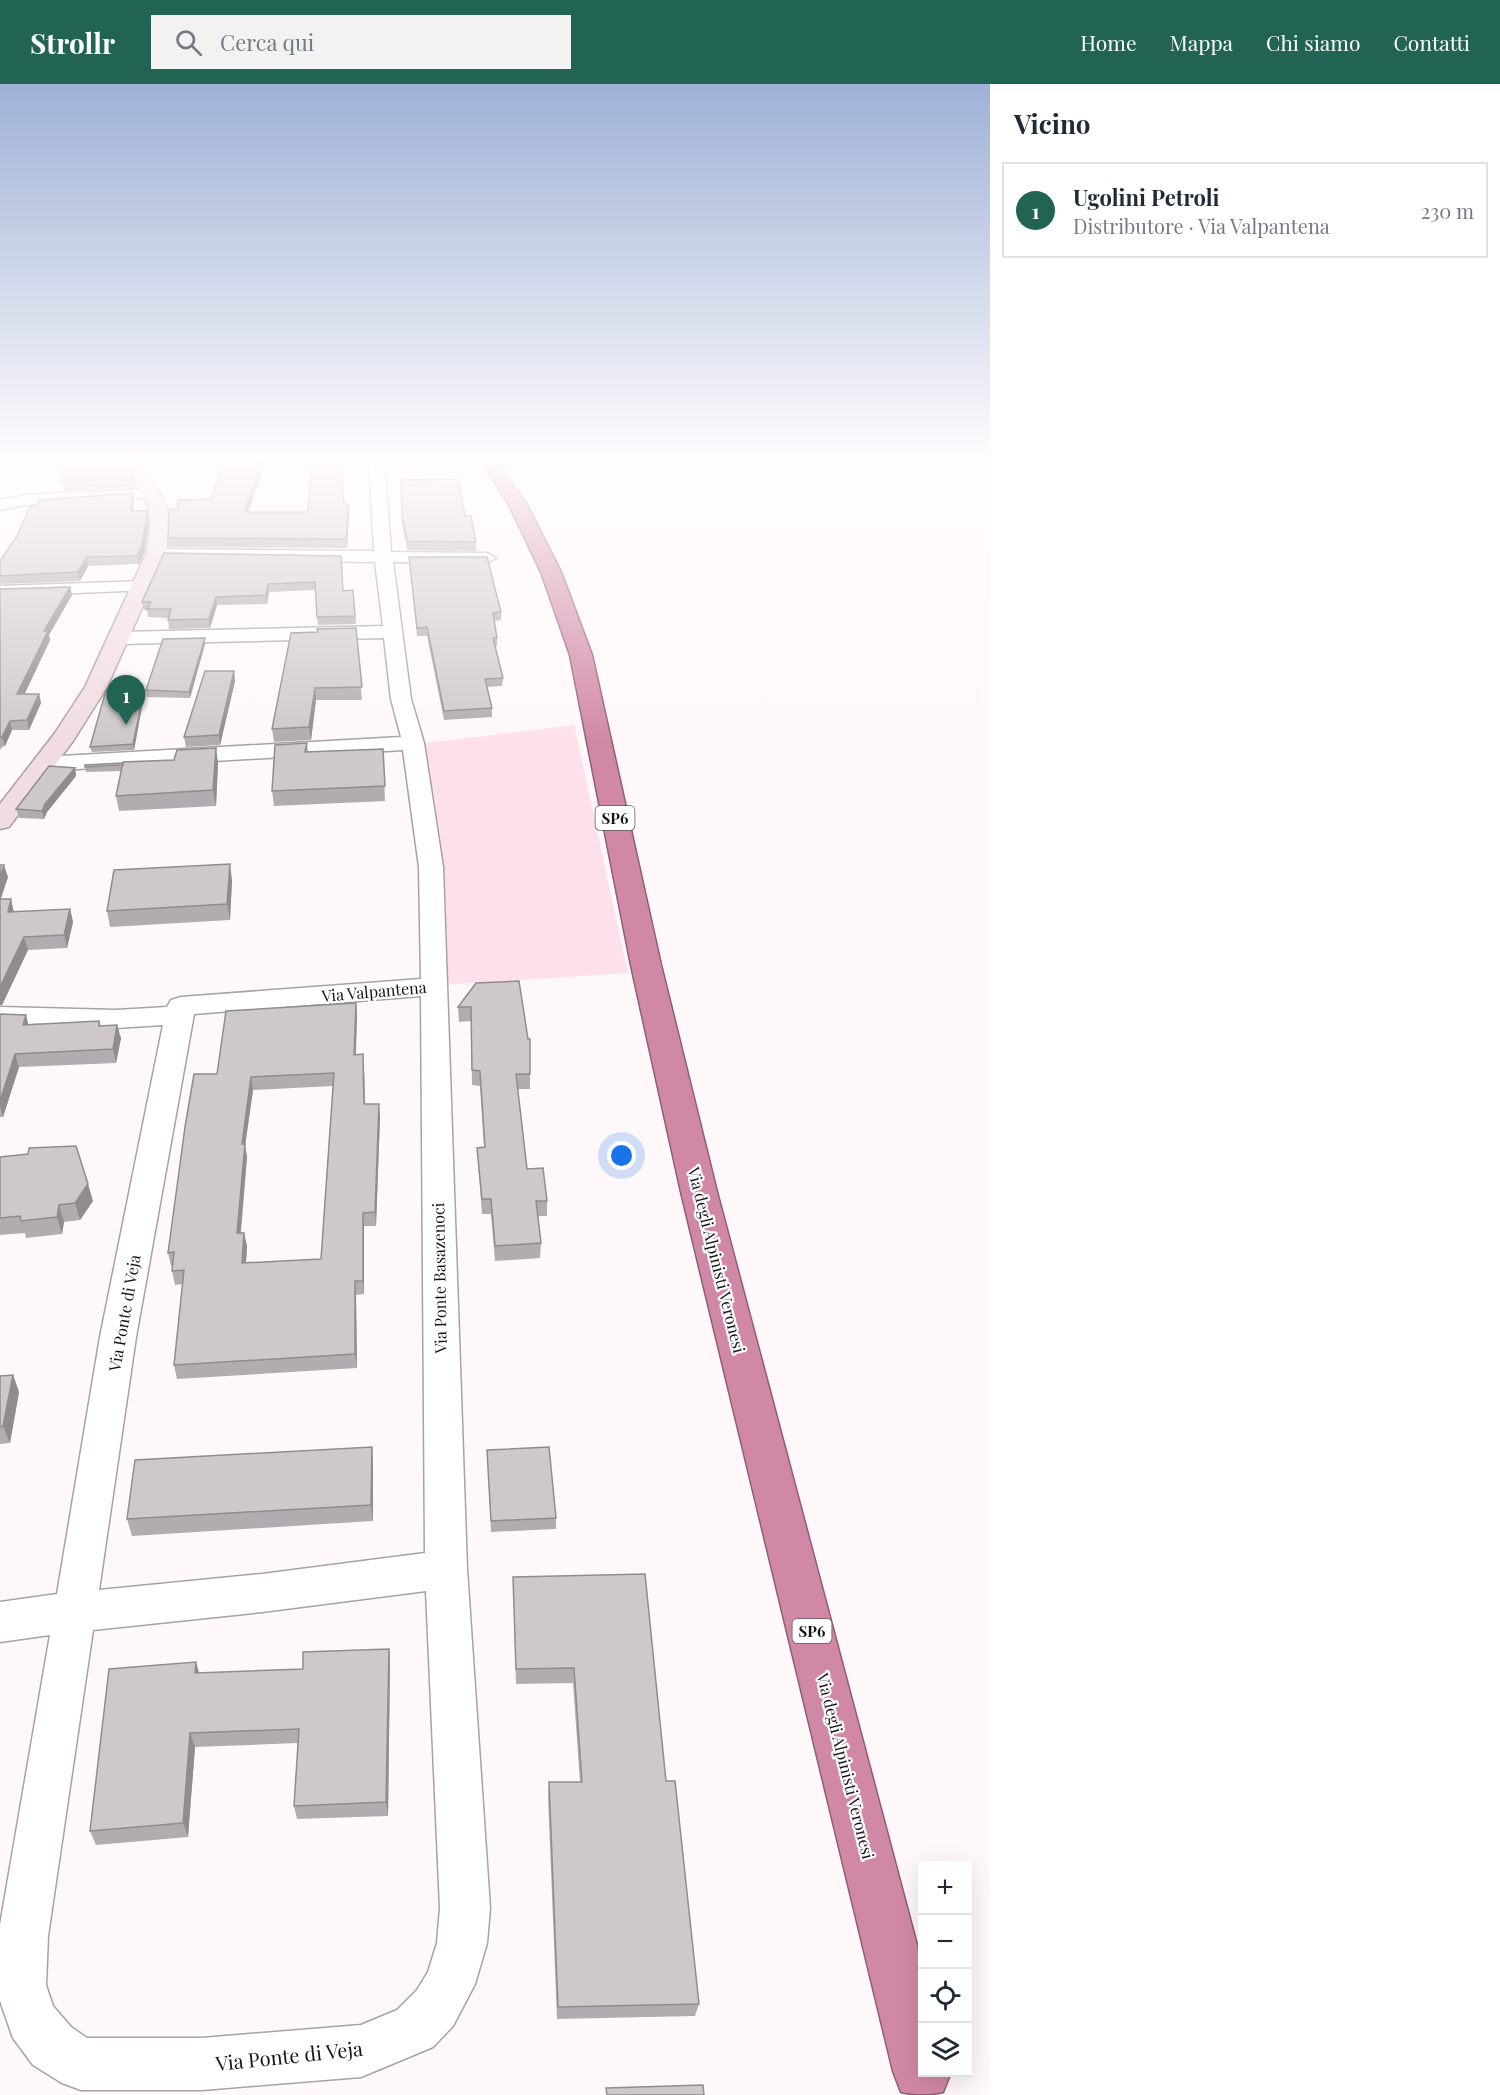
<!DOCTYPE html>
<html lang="it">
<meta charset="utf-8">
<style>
body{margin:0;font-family:"Playfair Display",serif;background:#f2f2f3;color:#1f2937}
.controls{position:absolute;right:18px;bottom:18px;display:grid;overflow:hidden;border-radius:0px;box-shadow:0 6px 24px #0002}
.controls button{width:54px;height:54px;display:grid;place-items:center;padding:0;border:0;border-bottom:2px solid #e0e1e3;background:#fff;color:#1f2937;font:30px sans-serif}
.you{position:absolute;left:622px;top:1072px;width:21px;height:21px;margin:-15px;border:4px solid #fff;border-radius:50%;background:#1a73e8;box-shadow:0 0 0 9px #1a73e833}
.badge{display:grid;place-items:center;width:39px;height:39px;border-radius:50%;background:#226454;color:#fff;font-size:20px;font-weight:700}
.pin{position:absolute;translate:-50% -50px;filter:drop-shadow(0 2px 3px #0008)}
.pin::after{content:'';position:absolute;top:32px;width:21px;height:18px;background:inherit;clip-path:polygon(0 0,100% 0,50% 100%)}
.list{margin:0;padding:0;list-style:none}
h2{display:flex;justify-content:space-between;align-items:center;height:78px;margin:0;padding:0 24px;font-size:26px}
h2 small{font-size:20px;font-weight:400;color:#747a83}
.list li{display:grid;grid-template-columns:39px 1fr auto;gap:18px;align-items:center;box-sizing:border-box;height:96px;margin:0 12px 12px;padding:0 12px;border:2px solid #e0e1e3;border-radius:0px}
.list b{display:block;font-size:22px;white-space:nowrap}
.list p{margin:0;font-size:20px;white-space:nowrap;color:#747a83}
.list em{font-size:20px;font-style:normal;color:#747a83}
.icon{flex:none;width:33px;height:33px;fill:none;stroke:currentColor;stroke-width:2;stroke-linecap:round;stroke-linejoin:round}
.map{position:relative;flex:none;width:990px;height:2011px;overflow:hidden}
header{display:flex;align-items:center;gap:36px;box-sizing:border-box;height:84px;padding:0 30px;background:#226454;color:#fff}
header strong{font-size:28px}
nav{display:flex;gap:33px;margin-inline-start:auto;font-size:21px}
.search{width:420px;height:54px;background:#f2f2f3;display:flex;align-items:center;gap:15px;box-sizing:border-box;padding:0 21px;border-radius:0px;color:#747a83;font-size:22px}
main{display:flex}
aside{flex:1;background:#fff}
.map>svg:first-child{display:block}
.green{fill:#fde0eb}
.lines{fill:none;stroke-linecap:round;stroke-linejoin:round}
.street-casing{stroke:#a8a2a4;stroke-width:3}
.secondary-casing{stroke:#a8a2a4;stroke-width:3}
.highway-casing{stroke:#905f73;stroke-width:3}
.street{fill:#fff;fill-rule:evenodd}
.secondary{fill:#f1dbe4;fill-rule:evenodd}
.highway{fill:#d188a6;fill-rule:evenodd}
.wall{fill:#b1acaf;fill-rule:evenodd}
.shaded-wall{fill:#908c8e}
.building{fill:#cec8cb;stroke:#908c8e;stroke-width:1.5;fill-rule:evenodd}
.labels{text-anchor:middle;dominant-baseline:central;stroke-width:4.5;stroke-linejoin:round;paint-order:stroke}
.shield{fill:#fff;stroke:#5c5a5b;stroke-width:1.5}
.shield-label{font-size:15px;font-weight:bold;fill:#161415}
.street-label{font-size:16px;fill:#161415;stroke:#fff}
.near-street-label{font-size:20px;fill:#161415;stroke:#fff}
</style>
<header>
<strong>Strollr</strong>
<div class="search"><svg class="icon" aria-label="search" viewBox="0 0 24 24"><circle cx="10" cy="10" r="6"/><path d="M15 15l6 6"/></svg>Cerca qui</div>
<nav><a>Home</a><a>Mappa</a><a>Chi siamo</a><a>Contatti</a></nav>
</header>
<main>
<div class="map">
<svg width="990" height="2011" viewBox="0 0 990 2011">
<rect width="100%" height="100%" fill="#fef8fa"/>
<polygon class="green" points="574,641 628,889 445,901 418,660"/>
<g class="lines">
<defs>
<g id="street">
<path d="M404 376 409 378 412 381 409 384 385 386 391 468 487 469 496 474 487 479 393 478 411 615 424 659 443 783 467 1485 490 1824 487 1859 475 1900 453 1942 433 1963 361 1993 202 2006H81L62 1999 33 1981 13 1954 0 1917V1841L50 1551 0 1558V1518L57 1510 100 1253 163 941 116 944 0 941V923L116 926 167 923 171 916 181 913 421 895 419 783 403 666 43 687 35 685 32 680 35 675 43 673 401 653 391 615 384 554 120 560 110 554 120 548 383 542 375 478 156 475 147 470 156 465 374 467 369 382 377 377ZM421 912 425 1469 262 1490 99 1506 136 1253 194 930ZM426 1507 440 1824 437 1859 428 1888 417 1906 397 1926 361 1941 202 1954H87L71 1943 53 1922 46 1901 48 1852 93 1546 262 1528Z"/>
<polygon points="152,405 160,410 158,413 26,421 0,426 0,416 26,411"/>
<polygon points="144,497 150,498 153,502 150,506 0,512 0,502"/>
</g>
<polygon id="secondary" points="123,376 139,376 166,421 169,439 166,470 107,603 73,657 9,743 0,745 0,720 55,649 85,603 146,470 151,439 148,421"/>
<path id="highway" d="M480 376H496L526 419 561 488 592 571 661 881 717 1108 922 1880V1988H951L943 2008C930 2011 914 2011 901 2008L893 1987 681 1108 631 881 570 571 541 488 508 419Z"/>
</defs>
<use href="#street" class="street-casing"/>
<use href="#secondary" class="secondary-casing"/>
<use href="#highway" class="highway-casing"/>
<use href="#street" class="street"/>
<use href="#secondary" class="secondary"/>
<use href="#highway" class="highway"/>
</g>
<g class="wall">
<polygon points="0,376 12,376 11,378 0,378"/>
<polygon points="55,376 124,376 134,394 135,403 66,407"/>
<polygon points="266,376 249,428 308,428 344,420 349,429 347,464 169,463 168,454 178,425 211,415"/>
<polygon points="401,396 465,432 476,458 476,467 407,466 402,440"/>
<polygon points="134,417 133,427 149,439 144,469 139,480 88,482 80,497 0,500 0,477"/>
<polygon points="341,472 343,507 353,506 356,540 318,541 315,506 269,508 267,520 217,521 210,544 169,545 168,536 168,534 148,533 147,526 144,526 142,518"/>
<polygon points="409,473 501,528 501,536 494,537 497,554 497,562 495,562 503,594 502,602 487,603 492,624 492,633 444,636 427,552 417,552"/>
<polygon points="70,503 72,511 49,551 50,556 24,610 39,610 41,619 29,646 12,646 5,662 2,663 0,666 0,505"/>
<polygon points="356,544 362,616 316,616 311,656 274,658 272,645 318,548"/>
<polygon points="205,560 190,614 147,613 146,606"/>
<polygon points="234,587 235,597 220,661 186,663 184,653"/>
<polygon points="144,612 134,666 92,668 90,663"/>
<polygon points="307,659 308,668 383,665 385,717 274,722 272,707"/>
<polygon points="218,679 216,722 119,727 116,712 122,687 86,688 85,683"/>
<polygon points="75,684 76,692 47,728 44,735 19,734 16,725"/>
<polygon points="0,793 8,793 1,815 14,828 70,825 73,838 67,864 28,866 2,921"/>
<polygon points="232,796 230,836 110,843 107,827"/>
<polygon points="476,899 528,955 530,955 530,1005 518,1005 527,1085 547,1117 547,1132 538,1132 541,1159 540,1174 495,1177 491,1130 482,1130 478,1079 477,1064 484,1063 480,1002 472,1001 471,937 459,938 458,923"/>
<path d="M356 919 357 932 356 971 364 984 365 1020 380 1033 376 1142H364V1210L356 1211 357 1284 177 1295 174 1281 183 1200 175 1201 172 1187 173 1182H171L168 1169 217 990ZM333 1002 321 1175 246 1179 247 1162 241 1149 247 1073 245 1062 253 1006Z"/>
<polygon points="0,930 26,931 28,940 99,937 101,942 121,954 116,979 19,983 3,1033 0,1033"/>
<polygon points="0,1073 93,1117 80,1136 64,1138 62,1150 26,1154 25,1149 0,1151"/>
<polygon points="13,1291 19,1308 10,1359 0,1360 0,1292"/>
<polygon points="372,1363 373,1380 373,1437 132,1452 127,1435"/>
<polygon points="487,1366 556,1434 556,1445 491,1448"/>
<polygon points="513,1493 666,1697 699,1920 695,1932 557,1935 548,1713 549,1698 580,1698 573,1599 516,1600"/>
<polygon points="389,1565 390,1579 388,1732 297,1735 294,1722 298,1659 195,1663 188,1753 96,1761 90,1747 196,1578 199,1589 303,1585"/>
</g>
<g class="shaded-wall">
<polygon points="263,376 266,376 245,436 244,428"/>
<polygon points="133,409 134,417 132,436 131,427"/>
<polygon points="349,420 349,429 347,464 346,455"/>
<polygon points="147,431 149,439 144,469 139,480 137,472"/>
<polygon points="87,473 88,482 80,497 78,488"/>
<polygon points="268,500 269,508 267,520 266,511"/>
<polygon points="70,503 72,511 49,551 50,556 20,620 17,610 44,547"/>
<polygon points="216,513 217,521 210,544 209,535"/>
<polygon points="205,554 205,560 190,614 189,608"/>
<polygon points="234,587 235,597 220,661 219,651"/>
<polygon points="315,604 316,616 311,656 309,643"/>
<polygon points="144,607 144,612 134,666 133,660"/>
<polygon points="39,610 41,619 29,646 27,636"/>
<polygon points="10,637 12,646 5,662 2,653"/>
<polygon points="216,664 218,679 216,722 213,706"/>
<polygon points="75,684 76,692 47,728 44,735 42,727 45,720"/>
<polygon points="230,780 232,796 230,836 227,820"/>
<polygon points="4,781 8,793 0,816 0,793"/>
<polygon points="11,815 14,828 8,828"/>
<polygon points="70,825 73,838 67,864 64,851"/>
<polygon points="24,853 28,866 2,921 0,921 0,903"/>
<polygon points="356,919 357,932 355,984 354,971"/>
<polygon points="26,931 29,944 23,941"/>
<polygon points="117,941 121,954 116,979 113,965"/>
<polygon points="15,970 19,983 3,1033 0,1022 0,1017"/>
<polygon points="363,970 364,984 365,1034 364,1020"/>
<polygon points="251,993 253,1006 245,1062 247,1073 239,1163 237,1149 242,1060"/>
<polygon points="379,1020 380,1033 376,1142 375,1128"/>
<polygon points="88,1100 93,1117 80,1136 75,1119"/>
<polygon points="59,1121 64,1138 62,1150 57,1133"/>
<polygon points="363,1129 364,1142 364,1210 363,1197"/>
<polygon points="244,1149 247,1162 245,1193 242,1179"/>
<polygon points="355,1197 356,1211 357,1284 355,1270"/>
<polygon points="13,1291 19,1308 10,1359 3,1342"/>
<polygon points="372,1363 373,1380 373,1437 371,1421"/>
<polygon points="389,1565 390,1579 388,1732 386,1718"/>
<polygon points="196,1578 200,1593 195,1589"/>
<polygon points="190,1649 195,1663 188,1753 183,1739"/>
</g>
<g class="building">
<polygon points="56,376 124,376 134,394 64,398"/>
<polygon points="225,376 263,376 244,428 308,428 311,384 341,383 344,420 349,420 346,455 168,454 169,425 178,425 178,416 211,415"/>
<polygon points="458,395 465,432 471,432 476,458 407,457 402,432 401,396"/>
<polygon points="133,409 131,427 147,427 147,431 142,461 137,472 87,473 78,488 0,492 0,477 17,452 31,421 37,421 39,416"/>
<polygon points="164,469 341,472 343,507 353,506 355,532 317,533 315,498 268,500 266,511 216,513 209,535 168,536 171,525 147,525 151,518 142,518"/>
<polygon points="409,473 487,473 501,528 493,529 497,554 493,554 503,594 485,595 492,624 444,627 427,543 417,544"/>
<polygon points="70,503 44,547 48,547 17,610 39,610 27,636 10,637 2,653 0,653 0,505"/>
<polygon points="356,544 362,603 315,604 309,643 272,645 291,549 318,548 317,545"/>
<polygon points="205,554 189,608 146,606 163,555"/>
<polygon points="205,587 234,587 219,651 184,653"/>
<polygon points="106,606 144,607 133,660 90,663"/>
<polygon points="307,659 305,668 383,665 385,702 272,707 275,661"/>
<polygon points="216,664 213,706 116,712 123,678 174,676 177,666"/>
<polygon points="123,679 123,681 85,683 85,681"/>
<polygon points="49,682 75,684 45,720 42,727 16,725"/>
<polygon points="230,780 227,820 107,827 114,786"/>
<polygon points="0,781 4,781 0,793"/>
<polygon points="0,815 11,815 8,828 70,825 64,851 24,853 0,903"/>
<polygon points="519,897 528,955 530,955 530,990 516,990 527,1085 543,1084 547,1117 536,1117 541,1159 495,1162 491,1115 482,1115 477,1064 485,1063 480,987 472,986 471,923 458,923 476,899"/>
<path d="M356 919 354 971 363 970 364 1020H379L375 1128 363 1129V1197H355V1270L174 1281 184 1186 172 1187 174 1168 168 1169 185 1043 194 990H217L226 927ZM334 989 321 1175 242 1179 244 1149H237L245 1060H242L251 993Z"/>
<polygon points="0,930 26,931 23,941 99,937 99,942 117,941 113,965 15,970 0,1017"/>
<polygon points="76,1062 88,1100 75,1119 59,1121 57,1133 21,1137 20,1132 0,1134 0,1073 28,1070 29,1064"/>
<polygon points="13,1291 3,1342 0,1343 0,1292"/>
<polygon points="372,1363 371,1421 127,1435 135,1376"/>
<polygon points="549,1363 556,1434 491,1437 487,1366"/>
<polygon points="645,1490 666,1697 675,1697 699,1920 558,1923 549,1698 582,1698 574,1584 516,1585 513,1493"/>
<polygon points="389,1565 386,1718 294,1722 299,1645 190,1649 183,1739 90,1747 109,1585 196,1578 195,1589 303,1585 303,1568"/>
<polygon points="703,2001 704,2011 607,2011 606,2004"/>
</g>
<linearGradient id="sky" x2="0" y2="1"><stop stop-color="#9eb1d6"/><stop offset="0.57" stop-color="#fffcfd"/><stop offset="1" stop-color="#fffcfd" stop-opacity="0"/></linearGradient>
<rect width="990" height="658" fill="url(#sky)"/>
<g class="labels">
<g class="shield">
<rect x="595.5" y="722" width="39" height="24" rx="4.5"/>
<rect x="792.5" y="1535" width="39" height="24" rx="4.5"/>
</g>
<g class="shield-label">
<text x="615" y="734">SP6</text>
<text x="812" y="1547">SP6</text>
</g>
<g class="street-label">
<text transform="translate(374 907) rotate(-5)">Via Valpantena</text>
<text transform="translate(717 1176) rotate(76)">Via degli Alpinisti Veronesi</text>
<text transform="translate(439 1194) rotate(-91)">Via Ponte Basazenoci</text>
<text transform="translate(124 1229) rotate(-80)">Via Ponte di Veja</text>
<text transform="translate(846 1682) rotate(76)">Via degli Alpinisti Veronesi</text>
</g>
<g class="near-street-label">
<text transform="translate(289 1971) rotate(-6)">Via Ponte di Veja</text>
</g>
</g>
</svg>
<div class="controls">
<button>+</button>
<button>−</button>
<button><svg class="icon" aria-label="locate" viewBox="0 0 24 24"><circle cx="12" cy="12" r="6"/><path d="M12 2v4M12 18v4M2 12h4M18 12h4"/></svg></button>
<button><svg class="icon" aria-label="layers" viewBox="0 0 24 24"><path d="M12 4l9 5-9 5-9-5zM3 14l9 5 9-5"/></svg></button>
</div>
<div class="you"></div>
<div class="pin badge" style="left:126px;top:641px">1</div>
</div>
<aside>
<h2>Vicino<small></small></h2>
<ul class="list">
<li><span class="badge">1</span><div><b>Ugolini Petroli</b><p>Distributore · Via Valpantena</p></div><em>230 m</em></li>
</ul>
</aside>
</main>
